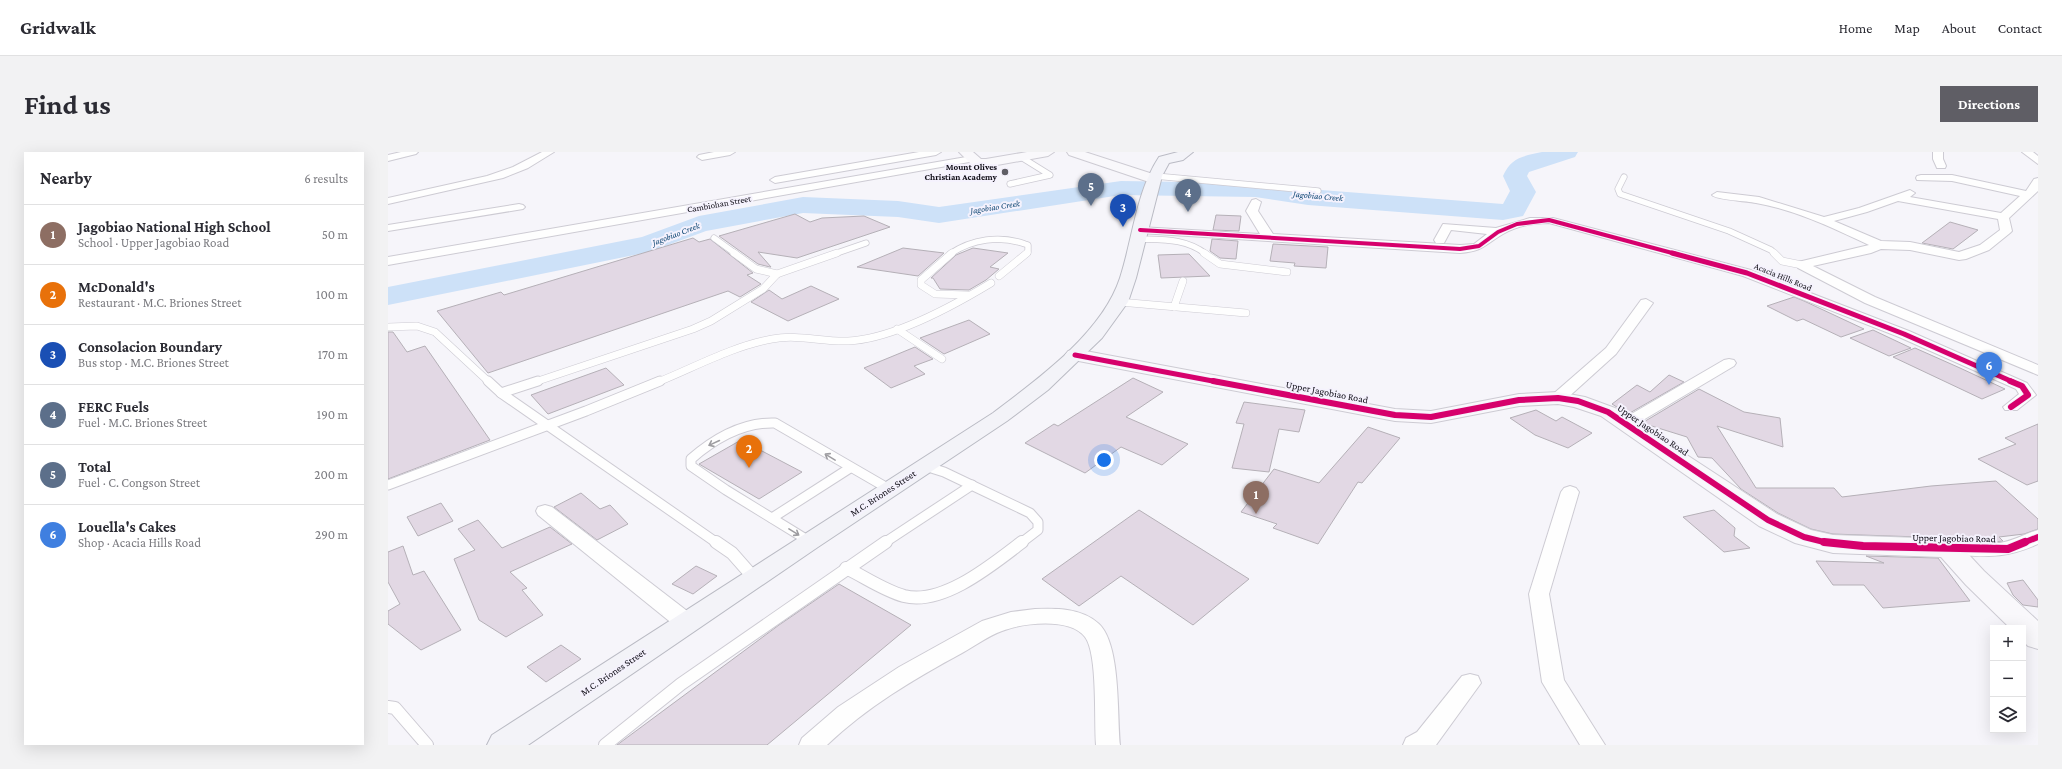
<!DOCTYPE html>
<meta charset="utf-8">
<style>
body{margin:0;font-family:"Crimson Pro",serif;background:#f2f2f3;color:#2b2b33}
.controls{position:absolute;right:12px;bottom:12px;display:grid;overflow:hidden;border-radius:0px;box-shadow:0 4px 16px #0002}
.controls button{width:36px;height:36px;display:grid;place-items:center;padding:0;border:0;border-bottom:1px solid #e1e1e2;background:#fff;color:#2b2b33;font:20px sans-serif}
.you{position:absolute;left:716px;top:308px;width:14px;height:14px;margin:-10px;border:3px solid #fff;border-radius:50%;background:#1a73e8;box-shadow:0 0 0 6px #1a73e833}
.badge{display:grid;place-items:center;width:26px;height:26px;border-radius:50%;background:#5f5e65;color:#fff;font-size:13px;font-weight:700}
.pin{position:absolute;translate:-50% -33px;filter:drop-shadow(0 1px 2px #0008)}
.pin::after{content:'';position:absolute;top:21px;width:14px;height:12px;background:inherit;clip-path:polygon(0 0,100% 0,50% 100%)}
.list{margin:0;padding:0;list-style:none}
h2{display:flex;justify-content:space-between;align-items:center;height:52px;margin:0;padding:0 16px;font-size:17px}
h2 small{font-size:13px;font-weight:400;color:#7c7c81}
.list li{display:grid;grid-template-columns:26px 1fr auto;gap:12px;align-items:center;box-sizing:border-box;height:60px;padding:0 16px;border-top:1px solid #e1e1e2}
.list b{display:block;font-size:15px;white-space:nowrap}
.list p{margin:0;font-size:13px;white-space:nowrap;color:#7c7c81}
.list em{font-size:13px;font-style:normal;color:#7c7c81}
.icon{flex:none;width:22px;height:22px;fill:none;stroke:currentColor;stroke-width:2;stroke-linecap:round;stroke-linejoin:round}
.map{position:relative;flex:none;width:1650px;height:593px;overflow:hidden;border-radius:0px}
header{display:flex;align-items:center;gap:24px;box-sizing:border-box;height:56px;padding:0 20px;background:#fff;border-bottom:1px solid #e1e1e2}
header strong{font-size:19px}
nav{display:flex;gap:22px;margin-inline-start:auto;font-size:14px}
.intro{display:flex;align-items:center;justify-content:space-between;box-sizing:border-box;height:96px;padding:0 24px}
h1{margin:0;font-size:28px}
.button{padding:10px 18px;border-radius:0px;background:#5f5e65;color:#fff;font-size:14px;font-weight:700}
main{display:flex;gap:24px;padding:0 24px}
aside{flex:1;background:#fff;border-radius:0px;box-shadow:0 4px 16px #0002}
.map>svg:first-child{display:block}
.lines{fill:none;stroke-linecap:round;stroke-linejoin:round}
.river{fill:#cde1f8;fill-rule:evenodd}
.building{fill:#e2d8e4;stroke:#b5b0b7}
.lane-far3-casing{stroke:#cdcbd3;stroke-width:7}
.lane-far2-casing{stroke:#cdcbd3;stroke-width:8}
.lane-far1-casing{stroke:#cdcbd3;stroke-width:11}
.lane-casing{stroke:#cdcbd3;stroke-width:14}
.street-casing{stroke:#cdcbd3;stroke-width:2}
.secondary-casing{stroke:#cdcbd3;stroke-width:2}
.primary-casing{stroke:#babbc4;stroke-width:2}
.lane-far3{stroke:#fefefe;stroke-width:5.5}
.lane-far2{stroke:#fefefe;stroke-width:7}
.lane-far1{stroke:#fefefe;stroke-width:9}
.lane{stroke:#fefefe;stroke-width:12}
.street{fill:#fefefe;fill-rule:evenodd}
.secondary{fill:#f9f8fb;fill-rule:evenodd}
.primary{fill:#f3f3f8;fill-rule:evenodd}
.cycleway-far3-casing{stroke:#f5f2fd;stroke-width:5.5}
.cycleway-far2-casing{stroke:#f5f2fd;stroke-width:7}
.cycleway-far1-casing{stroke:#f5f2fd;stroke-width:8}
.cycleway-casing{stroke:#f5f2fd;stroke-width:10}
.cycleway-far3{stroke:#d6006c;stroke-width:4}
.cycleway-far2{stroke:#d6006c;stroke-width:5}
.cycleway-far1{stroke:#d6006c;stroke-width:6}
.cycleway{stroke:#d6006c;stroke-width:8}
.oneway{stroke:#9e9da1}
.poi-dot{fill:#5f5e65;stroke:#f5f2fd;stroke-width:1.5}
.labels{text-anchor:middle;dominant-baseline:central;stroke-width:4;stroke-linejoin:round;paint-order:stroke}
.far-poi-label{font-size:9px;font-weight:bold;fill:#0e0c15;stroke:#f5f2fd;text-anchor:end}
.far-water-label{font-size:9px;font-style:italic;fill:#0d4673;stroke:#f5f2fd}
.far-street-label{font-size:9px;fill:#0e0c15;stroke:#f5f2fd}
.street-label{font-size:10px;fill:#0e0c15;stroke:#f5f2fd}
</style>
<header>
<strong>Gridwalk</strong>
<nav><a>Home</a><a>Map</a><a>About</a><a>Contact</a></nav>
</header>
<div class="intro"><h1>Find us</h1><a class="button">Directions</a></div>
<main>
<aside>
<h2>Nearby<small>6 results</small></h2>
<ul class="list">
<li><span class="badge" style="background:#8d6e63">1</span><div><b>Jagobiao National High School</b><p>School · Upper Jagobiao Road</p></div><em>50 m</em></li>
<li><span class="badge" style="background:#e8710a">2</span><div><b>McDonald's</b><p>Restaurant · M.C. Briones Street</p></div><em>100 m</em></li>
<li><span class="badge" style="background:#1a4fb4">3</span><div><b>Consolacion Boundary</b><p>Bus stop · M.C. Briones Street</p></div><em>170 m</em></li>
<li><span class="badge" style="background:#5c6f8a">4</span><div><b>FERC Fuels</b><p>Fuel · M.C. Briones Street</p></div><em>190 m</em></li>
<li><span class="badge" style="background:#5c6f8a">5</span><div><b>Total</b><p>Fuel · C. Congson Street</p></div><em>200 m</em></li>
<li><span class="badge" style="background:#3f7fe0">6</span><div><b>Louella's Cakes</b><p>Shop · Acacia Hills Road</p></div><em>290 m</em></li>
</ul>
</aside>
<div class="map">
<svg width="1650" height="593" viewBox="0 0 1650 593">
<rect width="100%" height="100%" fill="#f6f5fa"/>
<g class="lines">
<path class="river" d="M1154 0H1190L1187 5 1141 20 1139 24 1148 40 1135 64 1115 68 920 53 867 45 733 43 551 71 510 65 415 61 318 79 261 100 0 153V135L254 85 311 64 415 45 510 49 551 55 733 29 867 31 920 37 1115 52 1122 39 1115 24C1123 5 1136 4 1154 0Z"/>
</g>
<g class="building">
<polygon points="407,62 422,70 434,66 476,64 502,75 409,106 370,100 383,115 382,115 370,112 331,84"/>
<polygon points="828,63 853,64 851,79 825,78"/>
<polygon points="1562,70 1590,78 1565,97 1534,91"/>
<polygon points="305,86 311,90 322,87 365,121 359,123 373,132 352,145 340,139 100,221 49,159 113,140 116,143"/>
<polygon points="824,87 850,89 848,107 832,106 822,99"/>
<polygon points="885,92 940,95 938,116 906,114 907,111 882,109"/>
<polygon points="515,96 556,101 530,124 469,115"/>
<polygon points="585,96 620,101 602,115 611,117 598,128 581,138 552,137 545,126 543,126 568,103"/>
<polygon points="801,102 822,124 773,126 770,103"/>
<polygon points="423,134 451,147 400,169 363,150 381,138 394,147"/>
<polygon points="1406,145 1416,149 1476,177 1453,185 1415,167 1409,169 1379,154"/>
<polygon points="581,168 602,182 556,202 532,186"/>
<polygon points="1485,178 1523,196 1501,204 1462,186"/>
<polygon points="0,180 5,180 19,200 37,194 102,288 0,327"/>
<polygon points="527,195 545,207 526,214 537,222 503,236 476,216"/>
<polygon points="1527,196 1572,216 1617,237 1594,247 1505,205"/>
<polygon points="218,216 236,233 160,262 143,243"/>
<polygon points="1281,223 1296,230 1240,262 1224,252 1249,233 1262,240"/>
<polygon points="745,226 775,240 738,265 800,292 774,313 733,295 697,321 637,291 666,272 670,274"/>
<polygon points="1311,237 1356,260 1392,266 1395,295 1329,274 1368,336 1446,336 1454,345 1543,334 1608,329 1650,367 1650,377 1636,382 1611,385 1615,389 1605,390 1567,388 1560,386 1445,382 1423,377 1390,361 1353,337 1324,306 1310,305 1299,285 1254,271"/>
<polygon points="856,250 917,258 911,280 891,277 881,320 844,316 856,272 848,271"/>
<polygon points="1148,258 1168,269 1174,265 1204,281 1180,296 1147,283 1122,266"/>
<polygon points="1650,272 1650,329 1639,333 1590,307 1628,292 1617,286"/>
<polygon points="980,275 1012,286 974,331 970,330 930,392 885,376 889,372 853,360 886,317 931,331"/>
<polygon points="353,288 414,320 371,347 311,312"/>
<polygon points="193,341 212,357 222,353 240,372 209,388 166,355"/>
<polygon points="53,351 65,369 30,384 19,365"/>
<polygon points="751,358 861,427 805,473 733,424 691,454 654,427"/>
<polygon points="1326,358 1347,376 1346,384 1362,396 1336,400 1295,365"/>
<polygon points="90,368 114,396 162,375 184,392 122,420 139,436 134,438 155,463 118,485 91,468 66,407 87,398 70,377"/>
<polygon points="15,394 25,423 36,419 73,478 33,498 0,472 0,459 12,452 0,430 0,400"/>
<polygon points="1478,404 1550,406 1582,449 1495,456 1476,433 1445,433 1428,409 1496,411"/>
<polygon points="308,414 329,424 305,442 284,432"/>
<polygon points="1635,428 1650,448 1650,455 1635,453 1625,443 1619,431"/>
<polygon points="451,432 523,473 379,593 229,593 391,473"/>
<polygon points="173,493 193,507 158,530 139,515"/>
</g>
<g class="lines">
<defs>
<g id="lane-far3">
<polyline points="767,24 930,39"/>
<polyline points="1236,25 1230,37 1232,42 1341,79 1383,98 1387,102"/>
<polyline points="622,32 662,23 633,5"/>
<polyline points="326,86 348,102"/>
<path d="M750 87C775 88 797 86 818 102"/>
<polyline points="446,102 478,91"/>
<path d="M562 102C584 87 612 83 637 92L640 93V100L638 102"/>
</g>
<g id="lane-far2">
<polyline points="346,101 368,117 389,122"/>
<polyline points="564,101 533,128 533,133 547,142 580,143"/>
<polyline points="816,101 832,112 899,120"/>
<polyline points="1386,101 1394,109 1414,113"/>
<polyline points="611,124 639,101"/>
<polyline points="731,150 858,161"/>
<polyline points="786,155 795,129"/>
<polyline points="0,175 29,174 47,180 101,230"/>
<polyline points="509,177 554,207"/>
<polyline points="147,230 305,177 323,169 375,137 389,122 449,101"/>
<path d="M270 230C307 215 345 194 384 187 410 182 434 190 460 189 504 187 565 154 603 131"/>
</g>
<g id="lane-far1">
<polyline points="100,229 113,241"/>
<polyline points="150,229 113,241 329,391"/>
<polyline points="537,314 556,320 642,361 650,370 650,378 633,391"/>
<polyline points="0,333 198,259 272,229"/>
<polyline points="384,366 462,316"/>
<path d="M421 389 338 338 303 314V307C326 287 356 270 387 271L501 337"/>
<polyline points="496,391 584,333"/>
</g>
<g id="lane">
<polyline points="328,390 344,401 366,426"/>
<path d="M458 416C477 425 495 438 516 444 555 454 605 412 634 390"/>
<polyline points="0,555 7,556 39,593"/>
<polyline points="217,593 293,532 498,390"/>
</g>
<g id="street">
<polygon points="13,0 30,0 28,2 0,9 0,3"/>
<polygon points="154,0 166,0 140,16 115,26 0,52 0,46 99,24 125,15"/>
<polygon points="326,0 347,0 342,3 314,8 309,5 311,3"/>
<polygon points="531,0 553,0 548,3 387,31 382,28 387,25"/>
<polygon points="1545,0 1555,0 1555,7 1558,14 1557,16 1549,16 1545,7"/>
<polygon points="1634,0 1645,0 1650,4 1650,12"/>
<polygon points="584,4 589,7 587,9 0,113 0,105"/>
<path d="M1533 23H1564L1638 39 1646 27 1650 26V39L1621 66 1624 79 1622 81 1601 98 1578 107 1571 108 1522 98 1493 97 1483 101 1425 114 1487 145 1650 213V223L1477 151 1410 116 1408 113 1410 110 1481 93C1445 76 1408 58 1368 51 1360 49 1328 48 1324 43L1329 40 1371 45 1436 65 1471 56 1522 38 1527 41 1522 45 1613 61 1632 44 1564 29 1529 28 1528 26 1529 24ZM1510 49 1610 67 1612 78 1592 93 1571 100 1522 90 1493 89 1446 69 1479 60Z"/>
<path d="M868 47 873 50 870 59 885 82 1072 93 1086 92 1099 82 1063 78 1056 91H1048L1046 88 1055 72 1108 76 1142 66H1165L1363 118 1521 179 1639 231 1648 243 1629 258H1617L1615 255 1631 242 1628 237 1511 185 1355 124 1161 71C1144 71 1129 74 1115 82 1096 93 1096 99 1072 101L752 81 746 78 752 75 872 82 858 59 864 48Z"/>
<polygon points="131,52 135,53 137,55 135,57 0,79 0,73"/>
<polygon points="1258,147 1265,151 1228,202 1176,249 1164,249 1162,246 1164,243 1218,196 1253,148"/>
<polygon points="1341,207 1346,208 1348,211 1346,214 1245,274 1233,274 1231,271 1233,268 1336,208"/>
<polygon points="1182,334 1188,336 1191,340 1161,442 1176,528 1217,593 1192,593 1154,530 1141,442 1173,340 1176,336"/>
<polygon points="157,353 164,355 307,465 310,471 307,477 299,479 291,477 150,363 148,359 150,355"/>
<path d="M1650 378V392C1615 408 1597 404 1560 403L1553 401 1550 396 1553 391C1572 386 1593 392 1612 391 1625 389 1637 382 1650 378Z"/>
<path d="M647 457C668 456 695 456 711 472 733 493 729 563 732 593H708C706 569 710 502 697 485 682 465 634 471 614 479 600 484 587 494 574 501 526 527 479 555 439 593H411L414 586 450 555 511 515 594 469 623 460Z"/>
<polygon points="1082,522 1090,524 1093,531 1048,593 1015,593 1018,586 1029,580 1074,524"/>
</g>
<g id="secondary">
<polygon points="571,0 585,0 593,7 598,7 639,0 666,0 660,4 598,15 584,13"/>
<polygon points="679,0 697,0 771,24 773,27 771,30 761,30 681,3"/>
<polygon points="687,197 1007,257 1043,259 1131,242 1170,240 1197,245 1227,256 1389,362 1423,378 1445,383 1560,387 1569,390 1596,419 1650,469 1650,497 1640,494 1635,489 1635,476 1622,476 1578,433 1553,405 1445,401 1407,391 1371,374 1213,264 1186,255 1170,252 1131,254 1043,271 1007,269 680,207 677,203 680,199"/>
</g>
<path id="primary" d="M790 0H805L795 8 781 11 774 24 748 126 740 150 714 186 660 238 619 269 430 395 140 593H99L104 583 605 261C650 227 714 181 732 126 745 86 748 40 771 5Z"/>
</defs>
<use href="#lane-far3" class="lane-far3-casing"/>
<use href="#lane-far2" class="lane-far2-casing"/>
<use href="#lane-far1" class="lane-far1-casing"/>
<use href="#lane" class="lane-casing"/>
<use href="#street" class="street-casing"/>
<use href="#secondary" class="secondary-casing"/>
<use href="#primary" class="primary-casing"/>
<use href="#lane-far3" class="lane-far3"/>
<use href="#lane-far2" class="lane-far2"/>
<use href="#lane-far1" class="lane-far1"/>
<use href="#lane" class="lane"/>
<use href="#street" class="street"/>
<use href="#secondary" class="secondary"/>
<use href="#primary" class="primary"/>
<defs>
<polyline id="cycleway-far3" points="752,78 1072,97 1091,94 1110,80 1129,72 1161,68 1288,102"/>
<g id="cycleway-far2">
<polyline points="1284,101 1359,121 1516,182 1625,230"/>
<polyline points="687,203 830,230"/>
</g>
<g id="cycleway-far1">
<polyline points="825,229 1007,263 1043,265 1131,248 1170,246 1190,249 1220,260 1380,368 1416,385 1440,391"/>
<polyline points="1622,229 1634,234 1640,243 1623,255"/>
<polyline points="1635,391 1650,385"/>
</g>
<polyline id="cycleway" points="1436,390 1475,394 1620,397 1637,390"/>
</defs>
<use href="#cycleway-far3" class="cycleway-far3-casing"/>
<use href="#cycleway-far2" class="cycleway-far2-casing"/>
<use href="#cycleway-far1" class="cycleway-far1-casing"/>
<use href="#cycleway" class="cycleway-casing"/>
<use href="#cycleway-far3" class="cycleway-far3"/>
<use href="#cycleway-far2" class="cycleway-far2"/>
<use href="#cycleway-far1" class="cycleway-far1"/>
<use href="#cycleway" class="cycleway"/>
</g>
<defs><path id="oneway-shaft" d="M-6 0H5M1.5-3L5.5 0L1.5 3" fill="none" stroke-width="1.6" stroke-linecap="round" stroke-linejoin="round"/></defs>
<g class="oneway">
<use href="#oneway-shaft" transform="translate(326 291) rotate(155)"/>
<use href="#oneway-shaft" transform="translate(442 305) rotate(-149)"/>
<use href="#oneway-shaft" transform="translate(406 380) rotate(32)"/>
</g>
<circle class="poi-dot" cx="617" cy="20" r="4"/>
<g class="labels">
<g class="far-poi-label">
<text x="609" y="15">Mount Olives<tspan x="609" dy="10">Christian Academy</tspan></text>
</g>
<g class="far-water-label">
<text transform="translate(930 44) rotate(5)">Jagobiao Creek</text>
<text transform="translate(607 55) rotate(-9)">Jagobiao Creek</text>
<text transform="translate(288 82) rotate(-21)">Jagobiao Creek</text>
</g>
<g class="far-street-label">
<text transform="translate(331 52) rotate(-10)">Cambiohan Street</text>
<text transform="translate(1395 125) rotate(22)">Acacia Hills Road</text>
</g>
<g class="street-label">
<text transform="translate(939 240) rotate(11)">Upper Jagobiao Road</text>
<text transform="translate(1265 278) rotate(34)">Upper Jagobiao Road</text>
<text transform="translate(495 341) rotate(-33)">M.C. Briones Street</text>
<text transform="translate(1566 386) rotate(1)">Upper Jagobiao Road</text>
<text transform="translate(225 520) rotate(-34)">M.C. Briones Street</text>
</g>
</g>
</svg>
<div class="controls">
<button>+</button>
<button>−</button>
<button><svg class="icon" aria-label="layers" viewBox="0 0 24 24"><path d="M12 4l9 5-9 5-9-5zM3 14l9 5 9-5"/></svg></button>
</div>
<div class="you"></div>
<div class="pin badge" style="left:868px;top:362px;background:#8d6e63">1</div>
<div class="pin badge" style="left:361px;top:316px;background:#e8710a">2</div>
<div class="pin badge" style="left:735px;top:75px;background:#1a4fb4">3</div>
<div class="pin badge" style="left:800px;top:60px;background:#5c6f8a">4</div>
<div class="pin badge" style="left:703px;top:54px;background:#5c6f8a">5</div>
<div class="pin badge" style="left:1601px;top:233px;background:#3f7fe0">6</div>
</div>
</main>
